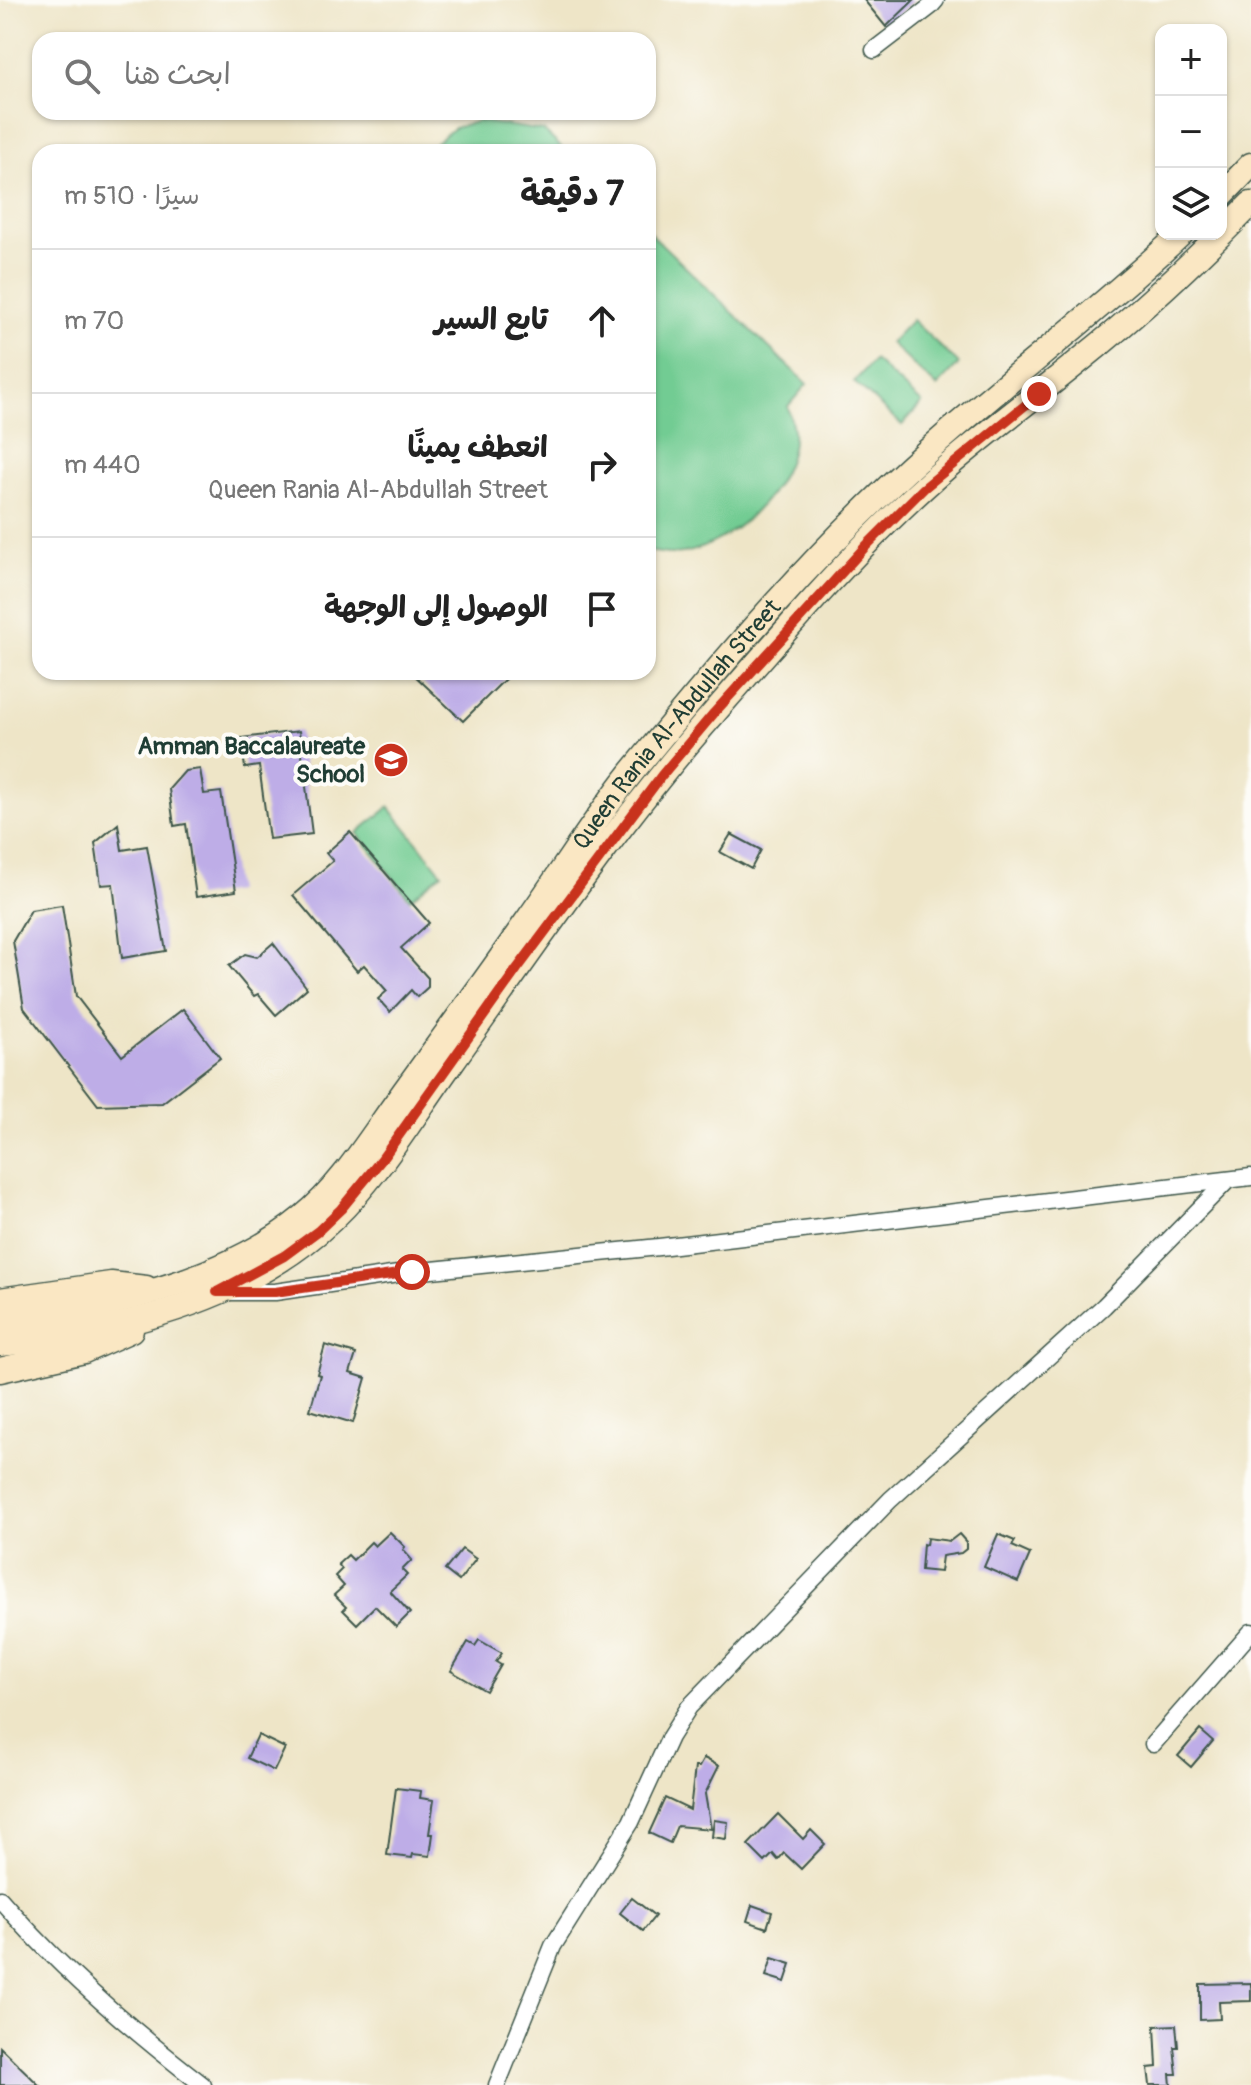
<!DOCTYPE html>
<html lang="ar">
<meta charset="utf-8">
<style>
body{margin:0;font-family:Pangolin,"Playpen Sans Arabic",sans-serif;background:#f6f6f6;color:#222;direction:rtl}
.controls{position:absolute;right:24px;top:24px;display:grid;overflow:hidden;border-radius:16px;box-shadow:0 2px 6px #0004}
.controls button{width:72px;height:72px;display:grid;place-items:center;padding:0;border:0;border-bottom:2px solid #e0e0e0;background:#fff;color:#222;font:40px sans-serif}
.stop{position:absolute;width:24px;height:24px;margin:-18px;border:6px solid #c8321e;border-radius:50%;background:#fff}
.stop.end{background:#c8321e;border-color:#fff;box-shadow:0 2px 8px #0008}
.list{margin:0;padding:0;list-style:none}
h2{display:flex;justify-content:space-between;align-items:center;height:104px;margin:0;padding:0 32px;font-size:34px}
h2 small{font-size:26px;font-weight:400;color:#767676}
.list li{display:grid;grid-template-columns:52px 1fr auto;gap:24px;align-items:center;box-sizing:border-box;height:144px;padding:0 32px;border-top:2px solid #e0e0e0}
.list b{display:block;font-size:30px;white-space:nowrap}
.list p{margin:0;font-size:26px;white-space:nowrap;color:#767676}
.list em{font-size:26px;font-style:normal;color:#767676}
.icon{flex:none;width:44px;height:44px;fill:none;stroke:currentColor;stroke-width:2;stroke-linecap:round;stroke-linejoin:round}
.map{position:relative;flex:none;width:1251px;height:2085px;overflow:hidden;direction:ltr}
.search{position:absolute;background:#fff;box-shadow:0 2px 6px #0004;left:32px;top:32px;width:624px;height:88px;display:flex;align-items:center;gap:20px;box-sizing:border-box;padding:0 28px;border-radius:24px;color:#767676;font-size:30px}
.panel{position:absolute;background:#fff;box-shadow:0 2px 6px #0004;left:32px;top:144px;width:624px;height:536px;border-radius:24px;direction:rtl}
.map>svg:first-child{display:block}
.green{fill:#72cc93;stroke:#488464;stroke-width:2}
.building{fill:#beade7}
.lines{fill:none;stroke-linecap:round;stroke-linejoin:round}
.minor-casing{stroke:#3e564a;stroke-width:19}
.secondary-casing{stroke:#3e564a;stroke-width:27}
.minor{stroke:#fff;stroke-width:16}
.secondary{stroke:#fae7c3;stroke-width:24}
.route{stroke:#c8321e;stroke-width:10}
.labels{text-anchor:middle;dominant-baseline:central;stroke-width:8;stroke-linejoin:round;paint-order:stroke}
.street-label{font-size:24px;fill:#1f3d34;stroke:#fdfcf7}
.poi-label{font-size:24px;font-weight:bold;fill:#1f3d34;stroke:#fdfcf7;text-anchor:end}
</style>
<div class="map">
<svg width="1251" height="2085" viewBox="0 0 1251 2085">
<rect width="100%" height="100%" fill="#fdfcf7"/>
<filter id="ink" filterUnits="userSpaceOnUse"><feTurbulence type="fractalNoise" baseFrequency=".0125" numOctaves="2"/><feDisplacementMap in="SourceGraphic" scale="16" xChannelSelector="R" yChannelSelector="G"/><feConvolveMatrix kernelMatrix="1 2 1 2 8 2 1 2 1" color-interpolation-filters="sRGB"/></filter>
<filter id="wash" filterUnits="userSpaceOnUse"><feTurbulence type="fractalNoise" baseFrequency=".006" numOctaves="4" result="noise"/><feDisplacementMap in="SourceGraphic" scale="32" xChannelSelector="R" yChannelSelector="G"/><feGaussianBlur stdDeviation="1.8" result="paint"/><feColorMatrix in="noise" values="0 0 0 0 0 0 0 0 0 0 0 0 0 0 0 0 0 1.4 0 .05"/><feComposite in="paint" operator="in"/></filter>
<g filter="url(#wash)">
<rect width="100%" height="100%" fill="#eee5c7"/>
<g class="green">
<polygon points="479,121 544,131 566,152 424,152 454,128"/>
<path d="M648 231 807 384 788 406C789 414 792 422 793 430 798 485 725 553 673 554 665 554 656 552 648 551Z"/>
<polygon points="912,320 959,364 937,387 890,343"/>
<polygon points="874,360 922,403 902,425 854,382"/>
<polygon points="389,807 442,873 410,899 357,833"/>
</g>
<g id="blocks">
<g class="building">
<polygon points="864,0 914,0 886,27"/>
<polygon points="411,672 512,672 463,721"/>
<polygon points="299,731 312,834 269,839 259,766 245,768 241,738"/>
<polygon points="200,769 204,794 221,792 236,891 196,897 186,824 174,826 169,789 185,771"/>
<polygon points="118,824 122,850 147,846 166,951 122,958 113,884 101,885 95,843"/>
<polygon points="350,832 429,923 401,948 428,978 428,987 417,997 411,990 390,1012 378,999 387,991 364,965 357,971 293,895 333,861 326,853"/>
<polygon points="731,834 761,850 751,869 720,852"/>
<polygon points="62,905 76,996 122,1056 183,1009 220,1058 162,1103 98,1105 24,1008 13,941 31,910"/>
<polygon points="273,943 307,988 276,1015 258,994 254,996 229,966 245,954 257,957"/>
<polygon points="325,1345 356,1354 350,1373 366,1378 353,1423 310,1410 320,1375 317,1374"/>
<polygon points="390,1532 405,1547 403,1550 412,1560 402,1570 407,1575 390,1591 410,1613 396,1627 375,1606 357,1624 343,1610 346,1607 334,1595 344,1586 335,1576 342,1569 338,1564 348,1555 353,1560 371,1542 375,1546"/>
<polygon points="959,1534 966,1542 966,1549 961,1553 942,1556 940,1572 921,1570 923,1544 926,1545 927,1538 950,1541"/>
<polygon points="998,1534 1015,1541 1012,1546 1030,1554 1018,1582 984,1567"/>
<polygon points="462,1549 476,1559 459,1581 445,1570"/>
<polygon points="479,1640 502,1653 496,1662 501,1665 486,1691 451,1671 468,1642 475,1646"/>
<polygon points="1200,1730 1213,1741 1191,1767 1178,1756"/>
<polygon points="258,1735 285,1748 274,1771 247,1758"/>
<polygon points="704,1758 719,1766 705,1794 711,1829 677,1826 670,1843 649,1833 665,1798 690,1810 695,1767 699,1767"/>
<polygon points="396,1788 421,1791 420,1798 434,1800 429,1834 433,1834 430,1856 413,1854 412,1858 387,1855"/>
<polygon points="778,1814 803,1839 811,1830 825,1844 801,1869 784,1853 778,1860 773,1854 765,1862 748,1845"/>
<polygon points="714,1820 728,1822 726,1839 712,1837"/>
<polygon points="632,1898 655,1916 643,1931 620,1913"/>
<polygon points="752,1905 772,1912 767,1928 747,1921"/>
<polygon points="772,1958 791,1964 785,1982 766,1976"/>
<polygon points="1251,1983 1251,2001 1219,2002 1220,2019 1200,2020 1200,1984"/>
<polygon points="1176,2025 1178,2047 1174,2047 1177,2074 1170,2074 1171,2085 1150,2085 1148,2068 1157,2067 1155,2026"/>
<polygon points="0,2047 39,2085 0,2085"/>
</g>
</g>
</g>
<g filter="url(#ink)">
<use href="#blocks" fill-opacity="0" stroke="#3e564a" stroke-width="2"/>
<g class="lines">
<defs>
<g id="minor">
<polyline points="874,50 930,7 936,0"/>
<polyline points="223,1292 275,1292 412,1272 659,1247 1251,1177"/>
<polyline points="1153,1744 1251,1632"/>
<path d="M0 1899C60 1969 130 2029 203 2085"/>
<polyline points="497,2085 553,1946 631,1822 670,1737 689,1707 890,1500 1104,1306 1228,1180"/>
</g>
<g id="secondary">
<polyline points="1221,196 1251,165"/>
<polyline points="0,1300 111,1284 146,1288"/>
<path id="s1" d="M0 1322C96 1311 226 1281 302 1218 342 1186 371 1137 401 1096 443 1038 486 980 527 921 562 872 594 820 632 772 724 660 820 546 930 449 1012 376 1100 310 1181 234"/>
<path d="M0 1344C109 1333 231 1305 317 1233 372 1187 410 1120 452 1062 536 944 618 822 714 713 785 631 865 537 948 466 992 428 1039 394 1084 357 1143 310 1198 258 1251 204"/>
<polyline points="0,1370 84,1351 131,1330"/>
</g>
</defs>
<use href="#minor" class="minor-casing"/>
<use href="#secondary" class="secondary-casing"/>
<use href="#minor" class="minor"/>
<use href="#secondary" class="secondary"/>
</g>
</g>
<g class="lines" filter="url(#ink)">
<polyline class="route" points="412,1272 275,1292 217,1292 284,1256 318,1231 341,1209 382,1159 517,969 662,775 714,713 865,547 924,488 1039,394"/>
</g>
<defs>
<symbol id="school-disc" viewBox="-11 -11 22 22"><circle r="9.5" fill="#c8321e" stroke="#fdfcf7"/><path d="M0-5L7-2L0 1L-7-2ZM-4 1L0 2.5L4 1V4Q0 6-4 4Z" fill="#fff"/></symbol>
</defs>
<g fill-rule="evenodd">
<use href="#school-disc" x="371" y="740" width="40" height="40"/>
</g>
<g class="labels">
<g class="street-label">
<text stroke="none"><textPath href="#s1" startOffset="944">Queen Rania Al-Abdullah Street</textPath></text>
</g>
<g class="poi-label">
<text x="365" y="746">Amman Baccalaureate<tspan x="365" dy="28">School</tspan></text>
</g>
</g>
</svg>
<div class="controls">
<button>+</button>
<button>−</button>
<button><svg class="icon" aria-label="layers" viewBox="0 0 24 24"><path d="M12 4l9 5-9 5-9-5zM3 14l9 5 9-5"/></svg></button>
</div>
<div class="stop" style="left:412px;top:1272px"></div>
<div class="stop end" style="left:1039px;top:394px"></div>
<div class="search"><svg class="icon" aria-label="search" viewBox="0 0 24 24"><circle cx="10" cy="10" r="6"/><path d="M15 15l6 6"/></svg>ابحث هنا</div>
<section class="panel">
<h2>7 دقيقة<small>سيرًا · 510 m</small></h2>
<ul class="list">
<li><svg class="icon" aria-label="ahead" viewBox="0 0 24 24"><path d="M12 20V5M6 11l6-6 6 6"/></svg><div><b>تابع السير</b></div><em>70 m</em></li>
<li><svg class="icon" aria-label="right" viewBox="0 0 24 24"><path d="M7 20v-9h11M14 6l5 5-5 5"/></svg><div><b>انعطف يمينًا</b><p>Queen Rania Al-Abdullah Street</p></div><em>440 m</em></li>
<li><svg class="icon" aria-label="arrive" viewBox="0 0 24 24"><path d="M6 21V4h12l-3 4 3 4H6"/></svg><div><b>الوصول إلى الوجهة</b></div></li>
</ul>
</section>
</div>
